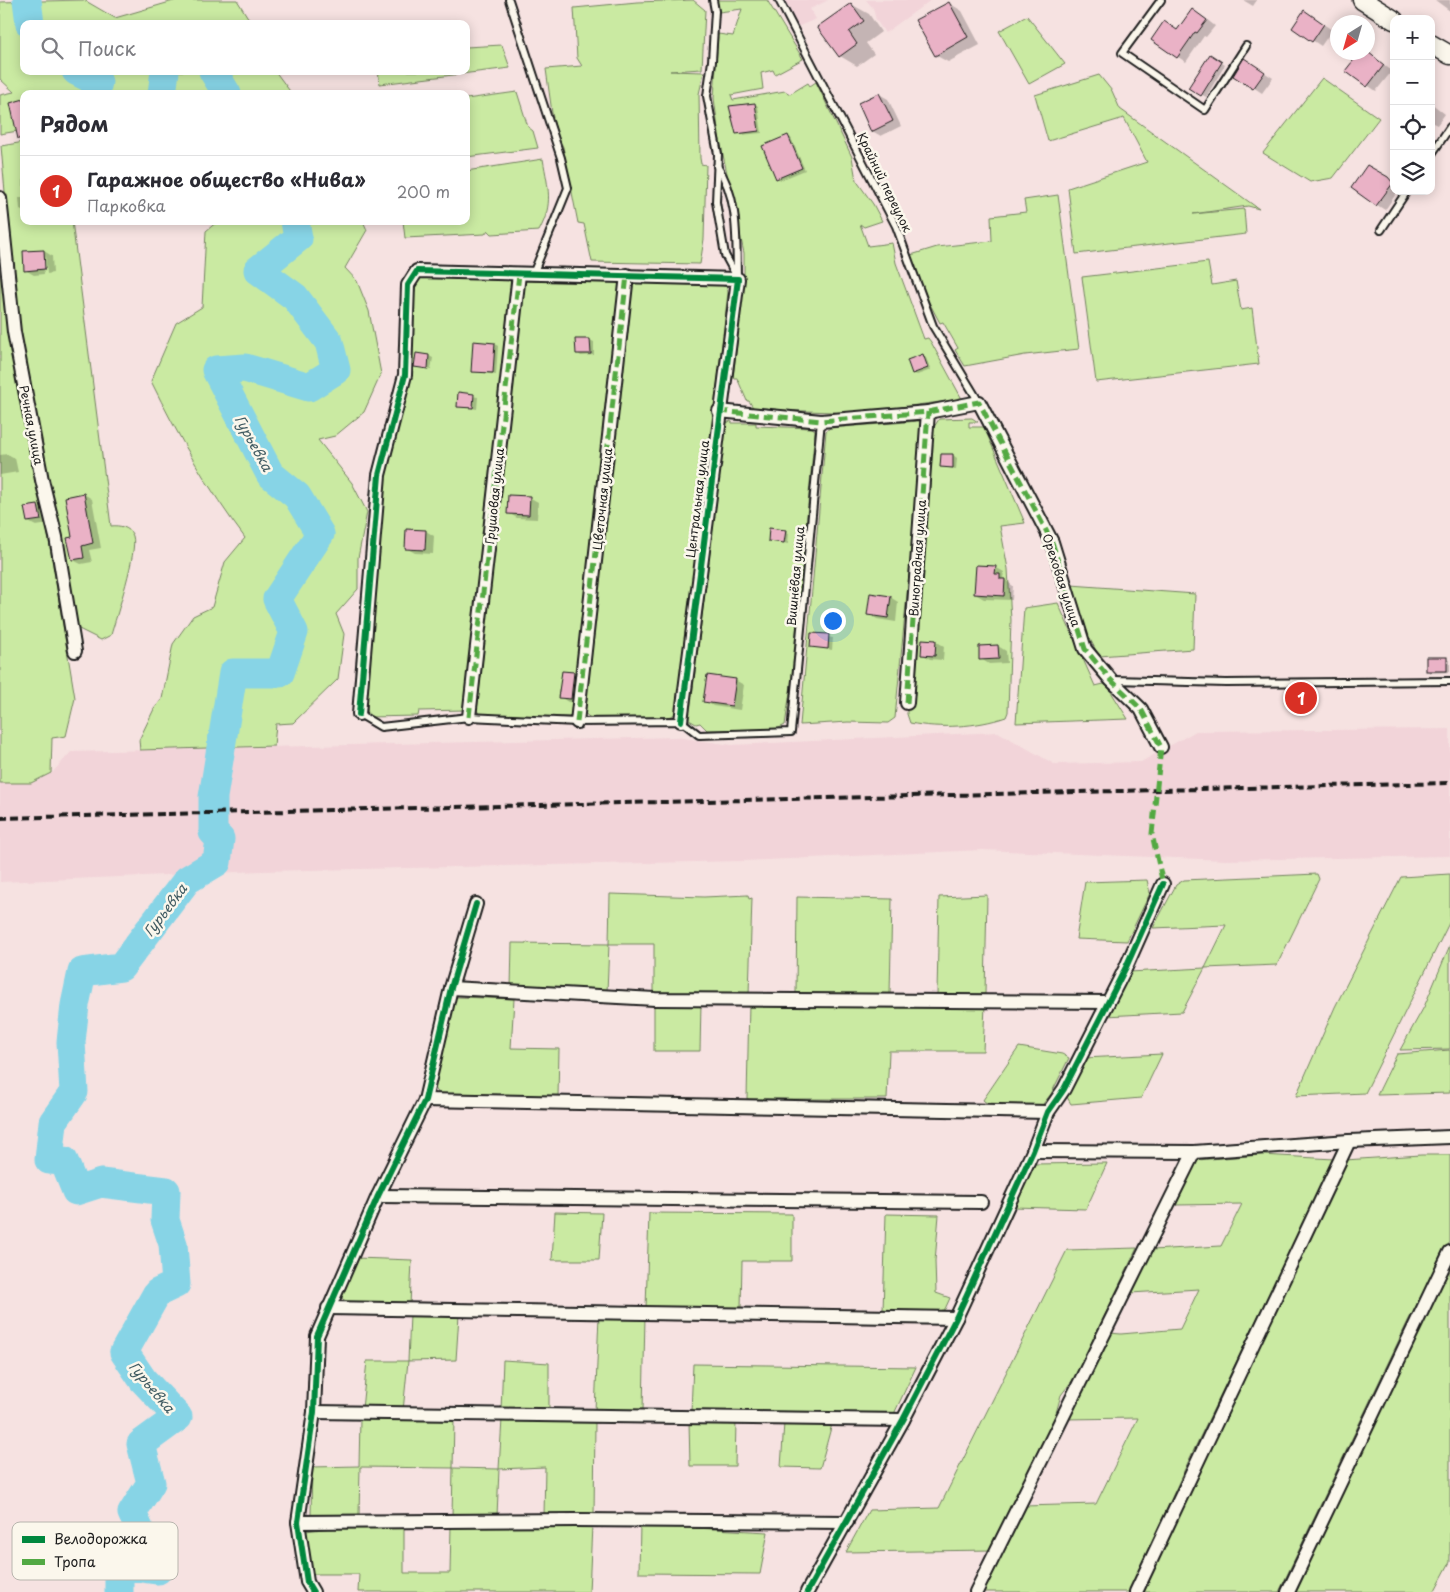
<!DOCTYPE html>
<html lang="ru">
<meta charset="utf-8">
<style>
body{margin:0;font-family:"Playpen Sans",sans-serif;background:#f7f7f7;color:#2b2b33}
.controls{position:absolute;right:15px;top:15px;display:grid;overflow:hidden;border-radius:10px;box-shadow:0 2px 12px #0003}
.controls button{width:45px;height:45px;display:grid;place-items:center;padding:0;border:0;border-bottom:1px solid #e1e1e2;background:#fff;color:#2b2b33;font:25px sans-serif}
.compass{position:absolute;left:1330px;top:15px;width:45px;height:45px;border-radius:50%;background:#fff;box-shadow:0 2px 12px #0003;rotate:217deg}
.you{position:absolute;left:832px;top:620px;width:18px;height:18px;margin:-12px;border:4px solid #fff;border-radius:50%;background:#1a73e8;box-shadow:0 0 0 8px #1a73e833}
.badge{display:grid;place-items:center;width:32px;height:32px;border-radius:50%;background:#d93025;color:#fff;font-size:16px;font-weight:700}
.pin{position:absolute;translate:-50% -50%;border:2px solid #fff;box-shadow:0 1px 5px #0006}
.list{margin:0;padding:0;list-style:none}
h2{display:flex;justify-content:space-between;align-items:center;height:65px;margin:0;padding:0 20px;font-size:21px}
h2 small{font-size:16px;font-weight:400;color:#7c7c81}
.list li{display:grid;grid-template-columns:32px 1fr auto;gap:15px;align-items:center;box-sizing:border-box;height:70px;padding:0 20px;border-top:1px solid #e1e1e2}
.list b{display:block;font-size:19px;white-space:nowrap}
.list p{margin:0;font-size:16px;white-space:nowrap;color:#7c7c81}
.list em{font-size:16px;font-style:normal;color:#7c7c81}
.icon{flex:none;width:28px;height:28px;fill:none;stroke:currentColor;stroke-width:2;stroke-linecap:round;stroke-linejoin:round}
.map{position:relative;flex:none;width:1450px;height:1592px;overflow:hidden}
.search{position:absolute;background:#fff;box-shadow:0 2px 12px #0003;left:20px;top:20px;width:450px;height:55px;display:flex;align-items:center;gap:12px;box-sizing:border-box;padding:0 18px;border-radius:10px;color:#7c7c81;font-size:19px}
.panel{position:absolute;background:#fff;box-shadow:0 2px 12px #0003;left:20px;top:90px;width:450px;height:135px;border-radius:10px}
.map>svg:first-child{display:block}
.built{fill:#f2d4d9}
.green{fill:#caeaa2;stroke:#73835f}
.shadow{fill:#0003}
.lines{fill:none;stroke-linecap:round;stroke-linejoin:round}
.river{stroke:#87d4e6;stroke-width:29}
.building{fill:#eab2c6;stroke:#1c1c1c}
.lane-casing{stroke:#1c1c1c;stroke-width:10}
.street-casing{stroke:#1c1c1c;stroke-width:16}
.secondary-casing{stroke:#1c1c1c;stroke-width:21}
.lane{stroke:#fbf7ec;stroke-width:6}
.street{stroke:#fbf7ec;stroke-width:12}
.secondary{stroke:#fbf7ec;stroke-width:18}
.rail{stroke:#1c1c1c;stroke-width:4;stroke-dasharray:8 4;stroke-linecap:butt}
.quiet{stroke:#52a943;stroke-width:5;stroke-dasharray:10 5;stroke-linecap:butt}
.cycleway-casing{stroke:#fbf7ec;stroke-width:9}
.cycleway{stroke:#00873e;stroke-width:6}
.labels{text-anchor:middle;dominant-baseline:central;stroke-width:5;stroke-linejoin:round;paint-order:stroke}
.street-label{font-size:12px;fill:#1c1c1c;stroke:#fbf7ec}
.water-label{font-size:14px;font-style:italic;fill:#415c63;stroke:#fbf7ec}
.key{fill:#fbf7ec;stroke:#b8b5ae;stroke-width:1}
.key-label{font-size:14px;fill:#1c1c1c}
</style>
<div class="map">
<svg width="1450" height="1592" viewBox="0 0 1450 1592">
<rect width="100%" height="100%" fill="#f6e2e1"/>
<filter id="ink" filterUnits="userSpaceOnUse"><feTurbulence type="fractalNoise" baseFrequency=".02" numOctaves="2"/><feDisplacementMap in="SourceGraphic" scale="10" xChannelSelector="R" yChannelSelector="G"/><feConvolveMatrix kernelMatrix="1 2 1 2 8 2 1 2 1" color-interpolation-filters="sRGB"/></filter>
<g filter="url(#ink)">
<g class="built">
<polygon points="785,0 828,0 810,9 816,19 797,27"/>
<polygon points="866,0 931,0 885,33 876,20 873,8"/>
<polygon points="1450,729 1450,856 1226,860 982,850 744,861 262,871 0,882 0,783 32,783 52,773 71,752 676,737 732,745 998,732 1054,764 1141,762 1196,731"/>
</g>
<g class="green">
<polygon points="84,0 115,18 177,0 237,0 252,24 24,24 24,71 275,71 292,94 24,94 24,130 0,134 0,95 14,92 0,79 0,2"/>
<polygon points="693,0 705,10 702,69 670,71 704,72 699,94 700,158 701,164 706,165 704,239 700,264 592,262 584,224 578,223 563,147 556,132 552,113 546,69 582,66 577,58 574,8 637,2"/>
<polygon points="717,0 767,0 803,59 775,74 773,70 761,73 763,89 731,95 733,100 785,91 790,94 808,83 810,86 816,82 852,157 856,180 873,204 882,221 864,227 860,224 868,246 892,243 896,263 924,339 928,338 931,342 962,399 842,415 841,413 833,412 754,409 749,401 747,401 737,378 733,378 744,284 744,253 719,136 714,98 718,34 733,36 742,9 719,12"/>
<polygon points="1027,16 1065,64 1029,84 999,31"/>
<polygon points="502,45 510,68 380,84 378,71 466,71 466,47"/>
<polygon points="1099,75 1112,91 1120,109 1259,209 1248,206 1193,214 1244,209 1246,234 1076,254 1068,188 1147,162 1124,118 1048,141 1035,95"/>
<polygon points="1322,78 1379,118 1333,178 1310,182 1263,153"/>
<polygon points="517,92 528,127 533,131 538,148 466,157 466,99"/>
<path d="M24 142V221H72L111 526C119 525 130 527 133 536 138 551 116 617 111 635L101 640 77 628 28 389 14 295 1 146Z"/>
<path d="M543 159C548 189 554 203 539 231L492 234 488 230 485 234 405 238 403 221H466V171Z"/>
<polygon points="1058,195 1079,349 1025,355 965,366 955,350 958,348 943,322 940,323 923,291 911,255 937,247 992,241 991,216 1026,212 1024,200"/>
<path d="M218 221H363L367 230 345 268 357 281 369 311 381 374 364 412 335 436 318 440 352 483 367 512 358 558V589L336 614 344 634 338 679 293 723 276 724 274 746 140 750 139 740 154 709 162 699 173 644 193 616 212 607 225 562 245 538C208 489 178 436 151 381L176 323 202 307 206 231Z"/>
<polygon points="0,247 6,321 46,523 75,698 66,736 52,738 51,773 31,783 0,783"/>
<polygon points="1208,262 1212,285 1236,281 1241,310 1252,308 1259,364 1096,382 1082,277"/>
<polygon points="421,277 513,279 465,710 419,711 418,716 368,717 366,687 379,495 414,285"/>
<polygon points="524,281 621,282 574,712 569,717 483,716 477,711"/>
<polygon points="633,283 721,285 727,287 728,292 679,713 665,718 593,720 584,713 631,289"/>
<path d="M972 418 978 422H969V427H984L1025 523 1000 526 1008 569 1011 620 1008 712 1006 717C977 727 940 729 910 723L907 714V702L934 427 939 419Z"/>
<polygon points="731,421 732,423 756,423 756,426 812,428 815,430 791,685 785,725 777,729 707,730 700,723 696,724 689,720 726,423"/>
<polygon points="919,421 923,428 895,718 888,723 848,722 800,725 826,431 830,428"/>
<polygon points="1071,585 1195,594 1193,649 1099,656 1083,626"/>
<polygon points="1058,603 1095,686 1104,684 1108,687 1128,719 1016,723 1024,608"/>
<polygon points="1317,874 1319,879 1277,965 1205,968 1182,1012 1106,1016 1129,972 1205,968 1226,925 1153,928 1176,885 1184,880"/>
<polygon points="1450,874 1450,921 1365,1093 1296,1096 1335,1007 1401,877"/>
<polygon points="1147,880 1150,893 1127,941 1076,939 1085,882"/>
<polygon points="610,894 704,897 748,895 749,899 752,898 749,994 654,993 654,944 609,944 607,992 511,988 512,943 609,944"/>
<polygon points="987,895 985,994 937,994 939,897"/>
<polygon points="797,897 892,899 890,994 796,993"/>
<polygon points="1450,945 1450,1049 1400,1050 1424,1007"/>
<polygon points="457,997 514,999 511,1048 559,1049 558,1097 440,1095 434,1087 453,1001"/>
<polygon points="654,1003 701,1003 700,1051 654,1051"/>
<polygon points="749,1003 985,1005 983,1051 889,1051 887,1099 747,1099"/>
<polygon points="1019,1047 1062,1054 1069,1058 1051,1094 1039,1109 989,1105 983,1100"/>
<polygon points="1450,1050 1450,1093 1377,1095 1397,1054"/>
<polygon points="1162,1054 1141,1098 1071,1104 1067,1097 1085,1058"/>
<polygon points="1262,1155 1334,1159 1189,1460 1129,1592 981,1592 1024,1506 1096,1504 1138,1418 1065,1419 1109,1333 1121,1334 1180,1329 1199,1289 1130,1293 1152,1250 1221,1246 1242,1204 1176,1205 1197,1160"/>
<polygon points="1421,1155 1450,1155 1450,1242 1408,1321 1279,1592 1140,1592 1345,1160"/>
<polygon points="1107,1163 1086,1209 1013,1207 1033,1164"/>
<polygon points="555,1212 602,1213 599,1260 552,1260"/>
<polygon points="649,1213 792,1214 792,1261 742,1261 741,1308 646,1308"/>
<polygon points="886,1214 939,1215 935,1261 936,1293 950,1298 945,1309 936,1313 883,1311"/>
<polygon points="1137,1248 1075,1377 1061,1395 1054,1420 992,1550 846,1552 869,1510 939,1508 1067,1250"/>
<path d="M356 1258 412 1260 410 1306C394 1306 349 1310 340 1296Z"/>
<polygon points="1450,1260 1450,1562 1434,1592 1293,1592"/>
<polygon points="410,1315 459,1315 456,1360 408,1361 403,1411 362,1409 367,1361 408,1361"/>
<polygon points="599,1316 645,1316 643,1411 595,1411"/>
<polygon points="503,1360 549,1363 549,1410 501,1411"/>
<polygon points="693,1364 916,1367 893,1416 691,1412"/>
<polygon points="360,1419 454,1420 453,1468 499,1469 502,1419 595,1420 594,1516 544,1516 545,1467 499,1469 497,1516 452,1516 453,1468 360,1467 359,1515 311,1515 312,1467 359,1466"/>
<polygon points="689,1421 736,1421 735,1466 690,1466"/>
<polygon points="784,1423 832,1424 820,1468 781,1467"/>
<polygon points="359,1525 404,1525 404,1573 450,1573 451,1526 592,1525 589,1592 358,1592 359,1574 312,1574 305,1531"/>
<polygon points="640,1525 768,1532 760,1574 639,1573"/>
</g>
<g class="shadow">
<polygon points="1243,0 1257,0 1253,6"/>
<polygon points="1435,0 1450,0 1450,11"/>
<polygon points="949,3 962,11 980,45 948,62 935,55"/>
<polygon points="851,4 869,14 881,32 866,43 874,54 857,66 840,56"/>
<polygon points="1201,15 1215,26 1206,37 1204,36 1186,62 1178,57 1178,31"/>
<polygon points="1313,17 1332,30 1321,46 1294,28"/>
<polygon points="1210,55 1225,65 1206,97 1190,87"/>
<polygon points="1371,55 1392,71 1376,91 1347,71"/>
<polygon points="1253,65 1273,78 1262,93 1235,75"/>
<polygon points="879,94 888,99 901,126 881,136 872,131"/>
<polygon points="1431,103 1445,114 1437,125 1431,122"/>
<polygon points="755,104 758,106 762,133 741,135 737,133 735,122 732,120 730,107"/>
<polygon points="787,136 791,138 805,170 781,180 777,178"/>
<polygon points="1376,171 1394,184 1394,191 1398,191 1385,210 1377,205"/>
<polygon points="19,198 24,198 24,211 20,209"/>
<polygon points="44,251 52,256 53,273 47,274 45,254 43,254 44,274 34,275 25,270"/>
<polygon points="590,340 594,342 594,355 581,356 577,353"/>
<polygon points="495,344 498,346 496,375 472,371"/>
<polygon points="429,356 433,358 431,370 415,367"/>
<polygon points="923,356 926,358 931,370 917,375 913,373"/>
<polygon points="460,394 478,397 477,409 459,406"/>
<polygon points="7,454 15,458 18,472 0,475 0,455"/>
<polygon points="953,455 957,458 956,469 941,467"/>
<polygon points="84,494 92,499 101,548 89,550 92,562 81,564 73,560 74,538"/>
<polygon points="529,497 538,502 537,519 517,518 508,513"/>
<polygon points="37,506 46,511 49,524 36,526 28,522"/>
<polygon points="426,531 434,536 433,554 415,553 406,548"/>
<polygon points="785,531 789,533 788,544 769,540"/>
<polygon points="995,567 1004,572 1003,578 1013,586 1012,600 984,599 975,594"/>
<polygon points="890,597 898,602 896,622 877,619 869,614"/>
<polygon points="812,634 833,638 832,650 811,646"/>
<polygon points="935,641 944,646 943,660 930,659 922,654"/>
<polygon points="998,646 1006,651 1007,663 989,664 981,659"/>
<polygon points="1428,658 1450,660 1450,672 1431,673 1428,671"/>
<polygon points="563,672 574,674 582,679 580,703 568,702 560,697"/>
<polygon points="735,680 744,685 740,710 713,706 705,701"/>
</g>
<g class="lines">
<g class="river">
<polyline points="27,0 30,24"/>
<polyline points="76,71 98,82 95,94"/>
<polyline points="213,71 227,94"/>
<polyline points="162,94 165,71"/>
<polyline points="119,1592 119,1565 158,1570 132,1513 151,1483 141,1444 178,1417 143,1380 124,1352 157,1293 176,1284 173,1244 165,1220 166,1191 101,1183 76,1191 64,1161 49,1160 53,1122 74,1092 71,1042 75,1005 82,972 121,967 187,880 217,862 220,839 213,832 213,797 233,673 280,673 294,632 277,599 320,534 297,496 270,474 216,370 245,368 309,387 336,370 329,342 295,297 258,270 298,238 295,221"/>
</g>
</g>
<g class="building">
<polygon points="949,2 968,37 935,56 915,20"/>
<polygon points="851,3 864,21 849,32 857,44 839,57 817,27"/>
<polygon points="1192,9 1207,20 1197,33 1195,32 1177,58 1151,40 1164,21 1177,30"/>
<polygon points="1304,10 1324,24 1312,42 1292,28"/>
<polygon points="1360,52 1368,52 1384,65 1367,87 1345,71"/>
<polygon points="1210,54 1222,62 1201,96 1188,88"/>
<polygon points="1244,58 1265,72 1253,89 1233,76"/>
<polygon points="879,93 893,121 871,132 858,103"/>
<polygon points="24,99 24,139 18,139 10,103"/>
<polygon points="755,103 759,131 736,134 729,106"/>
<polygon points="788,135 802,168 776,179 762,146"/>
<polygon points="1367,165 1388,177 1393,183 1376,206 1351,188"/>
<polygon points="44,250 45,269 24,271 23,251"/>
<polygon points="575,339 590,339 591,354 576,354"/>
<polygon points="473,341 495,343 493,373 471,372"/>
<polygon points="416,353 429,355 428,369 414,367"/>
<polygon points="923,354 928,368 912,374 907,360"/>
<polygon points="458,392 474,394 473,408 457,407"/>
<polygon points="941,454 953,454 953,468 940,467"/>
<polygon points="84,493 93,543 82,546 84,558 72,560 67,538 72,537 65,497"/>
<polygon points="508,495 530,496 529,515 507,514"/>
<polygon points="38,505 41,520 27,522 24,507"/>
<polygon points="769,528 786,530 784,543 768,541"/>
<polygon points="406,529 426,530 425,550 405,549"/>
<polygon points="976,565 996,566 995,574 1000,574 1000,579 1005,579 1004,596 974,594"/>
<polygon points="870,593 891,596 888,618 867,615"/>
<polygon points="811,633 829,634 828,649 810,647"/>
<polygon points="922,639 936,640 935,656 921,655"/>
<polygon points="998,645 999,659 979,660 979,646"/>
<rect x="1426" y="657" width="21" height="14"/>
<polygon points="562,671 574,672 571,699 558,698"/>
<polygon points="707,675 736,679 732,706 703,702"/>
</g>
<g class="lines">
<defs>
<g id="lane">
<polyline points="509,0 561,158 568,188 533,274"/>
<polyline points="713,0 715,11 712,61 707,96 718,154 716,202 725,255 738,279"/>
<polyline points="779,0 896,226 933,326 979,402"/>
<polyline points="1161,0 1122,53 1205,110 1246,46"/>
<polyline points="1431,155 1450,127"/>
<path d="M717 166C739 198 736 238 737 275"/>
<polyline points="1381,230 1407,191"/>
<polyline points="1114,680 1226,683 1450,681"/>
<polyline points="359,714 381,727 469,717 577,722 681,721 699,735 791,732 821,421"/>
</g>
<g id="street">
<polyline points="0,198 14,332 42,480 56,537 75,651"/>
<polyline points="719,411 821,421 928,412 979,402 1052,542 1085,649 1111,680 1141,709 1161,747"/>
<polyline points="907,703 928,412"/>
<polyline points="359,714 379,475 405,375 408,285 417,271 738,279 681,721"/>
<polyline points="469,717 519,274"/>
<polyline points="577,722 627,275"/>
<polyline points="451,988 655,999 1108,1002"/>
<polyline points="425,1100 1048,1112"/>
<polyline points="1033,1151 1194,1152 1349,1141 1450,1137"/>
<polyline points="378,1196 981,1202"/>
<polyline points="328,1308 956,1318"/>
<polyline points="314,1412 903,1420"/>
<polyline points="298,1522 576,1520 847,1522"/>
<polyline points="313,1592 307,1582 298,1522 314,1412 317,1336 378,1196 425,1100 451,988 476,904"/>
<polyline points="807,1592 903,1420 956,1318 1033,1151 1048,1112 1064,1089 1126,967 1163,884"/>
<polyline points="976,1592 1194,1152"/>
<polyline points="1136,1592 1349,1141"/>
<polyline points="1288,1592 1450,1252"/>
</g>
<g id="secondary">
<polyline points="1362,0 1394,20"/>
<polyline points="1431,44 1450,55"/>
</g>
</defs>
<use href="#lane" class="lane-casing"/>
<use href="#street" class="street-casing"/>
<use href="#secondary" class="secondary-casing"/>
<use href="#lane" class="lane"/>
<use href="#street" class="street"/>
<use href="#secondary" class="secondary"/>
<polyline class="rail" points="0,818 1450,783"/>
<g class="quiet">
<polyline points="719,411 821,421 928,412 979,402 1052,542 1085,649 1111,680 1141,709 1161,747 1152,834 1163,884"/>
<polyline points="907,703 928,412"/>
<polyline points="469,717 519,274"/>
<polyline points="577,722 627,275"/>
</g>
<defs>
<g id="cycleway">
<polyline points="359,714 379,475 405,375 408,285 417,271 738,279 681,721"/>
<polyline points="313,1592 307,1582 298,1522 314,1412 317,1336 378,1196 425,1100 451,988 476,904"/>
<polyline points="807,1592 903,1420 956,1318 1033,1151 1048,1112 1064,1089 1126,967 1163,884"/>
</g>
</defs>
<use href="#cycleway" class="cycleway-casing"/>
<use href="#cycleway" class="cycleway"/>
</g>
</g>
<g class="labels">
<g class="street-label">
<text transform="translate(885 182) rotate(64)">Крайний переулок</text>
<text transform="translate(32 425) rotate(79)">Речная улица</text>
<text transform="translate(494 496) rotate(-84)">Грушовая улица</text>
<text transform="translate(602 499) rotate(-84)">Цветочная улица</text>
<text transform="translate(697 499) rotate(-83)">Центральная улица</text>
<text transform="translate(917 558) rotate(-86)">Виноградная улица</text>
<text transform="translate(795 576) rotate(-85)">Вишнёвая улица</text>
<text transform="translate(1062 580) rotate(72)">Ореховая улица</text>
</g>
<g class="water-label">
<text transform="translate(254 443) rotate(61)">Гурьевка</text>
<text transform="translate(165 910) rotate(-53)">Гурьевка</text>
<text transform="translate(152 1387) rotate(50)">Гурьевка</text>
</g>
</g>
<rect x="12" y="1522" width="166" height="58" rx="8" class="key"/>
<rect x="22" y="1536" width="23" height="7" fill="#00873e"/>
<rect x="22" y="1559" width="23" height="6" fill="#52a943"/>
<g class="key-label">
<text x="54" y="1544">Велодорожка</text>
<text x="54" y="1567">Тропа</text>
</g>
</svg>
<div class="controls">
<button>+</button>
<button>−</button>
<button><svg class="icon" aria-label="locate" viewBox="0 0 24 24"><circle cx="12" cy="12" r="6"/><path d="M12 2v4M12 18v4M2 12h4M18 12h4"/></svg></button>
<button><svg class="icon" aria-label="layers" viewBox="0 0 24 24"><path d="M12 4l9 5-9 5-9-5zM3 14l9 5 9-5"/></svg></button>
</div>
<svg class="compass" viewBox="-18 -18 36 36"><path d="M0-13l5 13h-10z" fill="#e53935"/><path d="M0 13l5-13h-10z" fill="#7c7c81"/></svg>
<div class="you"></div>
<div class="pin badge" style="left:1301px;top:698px">1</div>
<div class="search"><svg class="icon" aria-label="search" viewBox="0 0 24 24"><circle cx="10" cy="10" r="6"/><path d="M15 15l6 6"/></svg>Поиск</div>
<section class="panel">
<h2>Рядом<small></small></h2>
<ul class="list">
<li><span class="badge">1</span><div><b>Гаражное общество «Нива»</b><p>Парковка</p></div><em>200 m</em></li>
</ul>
</section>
</div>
